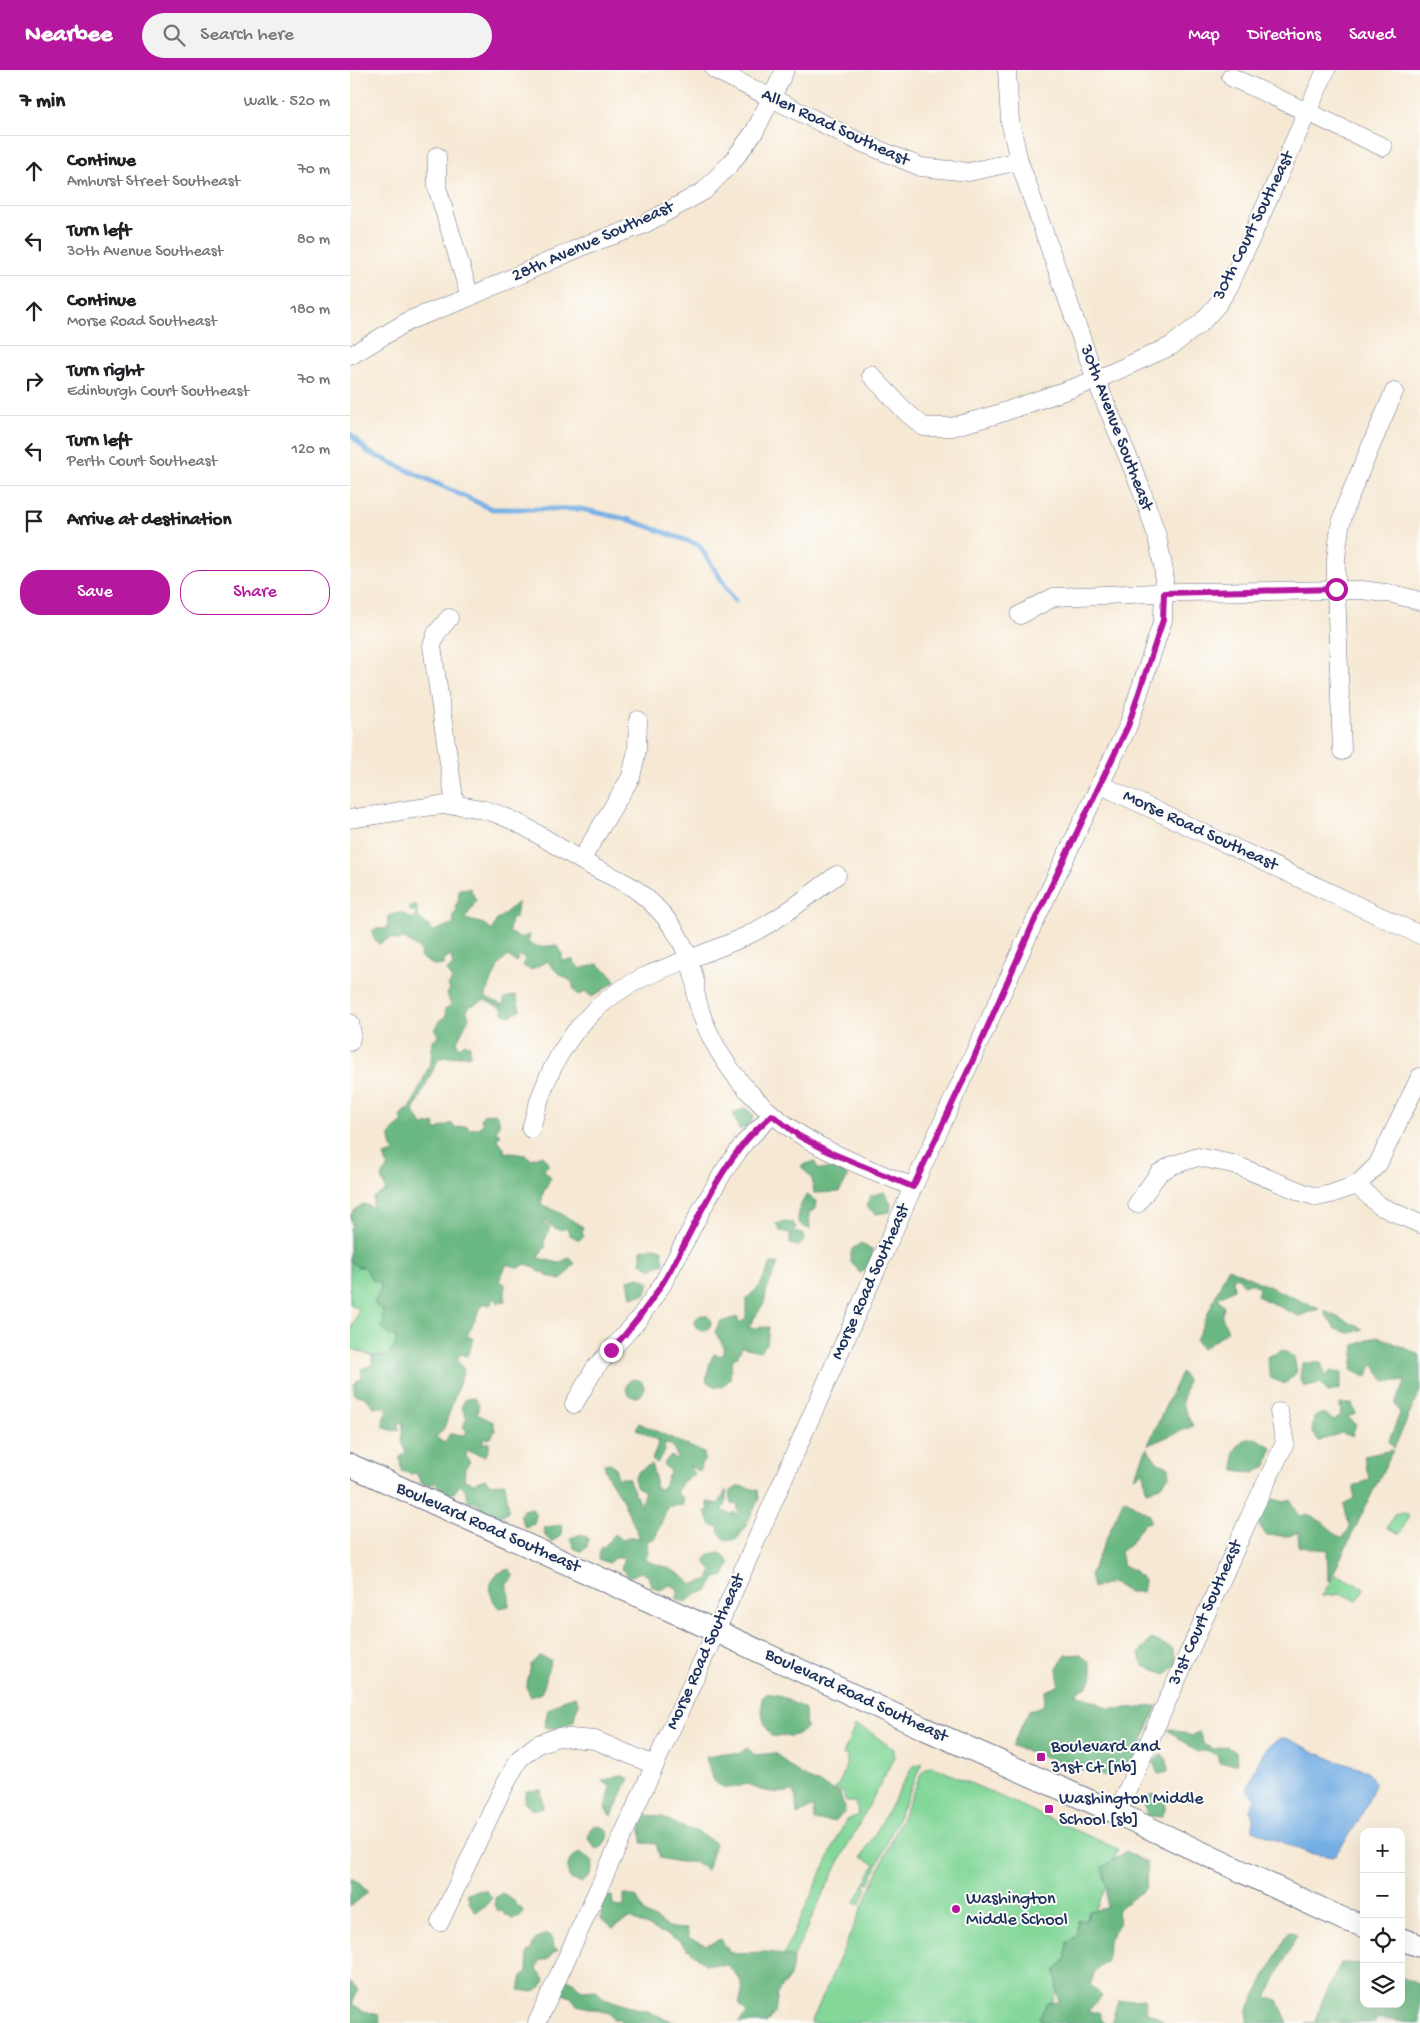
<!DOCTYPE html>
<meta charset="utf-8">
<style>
body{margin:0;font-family:"Gochi Hand",sans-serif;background:#f2f2f2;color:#202124}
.controls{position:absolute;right:15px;bottom:15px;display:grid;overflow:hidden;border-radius:10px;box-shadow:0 5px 20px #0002}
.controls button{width:45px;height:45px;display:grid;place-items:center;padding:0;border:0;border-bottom:1px solid #e0e0e0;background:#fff;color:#202124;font:25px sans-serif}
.stop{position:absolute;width:15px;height:15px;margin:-11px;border:4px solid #b5179e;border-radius:50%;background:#fff}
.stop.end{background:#b5179e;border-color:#fff;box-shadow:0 1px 5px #0008}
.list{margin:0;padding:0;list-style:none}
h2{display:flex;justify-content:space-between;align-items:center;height:65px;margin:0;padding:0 20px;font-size:21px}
h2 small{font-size:16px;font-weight:400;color:#757577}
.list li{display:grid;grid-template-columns:32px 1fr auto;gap:15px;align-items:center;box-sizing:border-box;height:70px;padding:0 20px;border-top:1px solid #e0e0e0}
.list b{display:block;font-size:19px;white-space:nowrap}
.list p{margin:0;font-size:16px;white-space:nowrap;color:#757577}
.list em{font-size:16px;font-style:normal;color:#757577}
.actions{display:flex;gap:10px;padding:15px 20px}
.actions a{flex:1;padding:11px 0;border:1px solid #b5179e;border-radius:20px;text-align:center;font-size:18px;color:#b5179e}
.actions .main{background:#b5179e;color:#fff}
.icon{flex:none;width:28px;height:28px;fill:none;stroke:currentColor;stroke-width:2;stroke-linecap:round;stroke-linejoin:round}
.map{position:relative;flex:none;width:1070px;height:1953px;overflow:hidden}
header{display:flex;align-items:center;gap:30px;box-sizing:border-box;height:70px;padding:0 25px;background:#b5179e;color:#fff}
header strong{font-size:24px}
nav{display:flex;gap:28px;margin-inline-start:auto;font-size:18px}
.search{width:350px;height:45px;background:#f2f2f2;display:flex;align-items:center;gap:12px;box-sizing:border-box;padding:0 18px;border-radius:28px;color:#757577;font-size:19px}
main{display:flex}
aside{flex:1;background:#fff}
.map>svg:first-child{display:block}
.green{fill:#83d799;stroke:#4f837c}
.forest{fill:#6ab881;stroke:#427470}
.water{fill:#74aee4;stroke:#486ea1}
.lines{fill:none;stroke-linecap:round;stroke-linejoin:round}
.stream{stroke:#74aee4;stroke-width:5}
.minor-casing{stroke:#687087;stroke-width:19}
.tertiary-casing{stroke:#687087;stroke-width:24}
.minor{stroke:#fff;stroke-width:18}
.tertiary{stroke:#fff;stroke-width:22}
.route{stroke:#b5179e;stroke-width:6}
.poi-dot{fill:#b5179e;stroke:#fdfcf7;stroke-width:2}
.labels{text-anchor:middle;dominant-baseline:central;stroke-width:4;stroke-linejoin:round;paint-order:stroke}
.street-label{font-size:18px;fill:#1b2f5e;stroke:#fdfcf7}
.poi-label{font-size:18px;fill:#1b2f5e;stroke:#fdfcf7;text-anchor:start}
</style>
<header>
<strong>Nearbee</strong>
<div class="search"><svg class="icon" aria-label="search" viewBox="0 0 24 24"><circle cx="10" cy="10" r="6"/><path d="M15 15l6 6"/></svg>Search here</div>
<nav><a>Map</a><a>Directions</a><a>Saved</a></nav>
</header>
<main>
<aside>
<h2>7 min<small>Walk · 520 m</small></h2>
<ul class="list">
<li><svg class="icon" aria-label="ahead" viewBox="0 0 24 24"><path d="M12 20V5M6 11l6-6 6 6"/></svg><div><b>Continue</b><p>Amhurst Street Southeast</p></div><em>70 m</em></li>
<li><svg class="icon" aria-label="left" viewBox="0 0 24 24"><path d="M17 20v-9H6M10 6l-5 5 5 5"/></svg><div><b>Turn left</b><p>30th Avenue Southeast</p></div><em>80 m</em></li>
<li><svg class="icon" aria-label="ahead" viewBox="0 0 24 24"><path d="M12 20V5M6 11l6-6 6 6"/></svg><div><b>Continue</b><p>Morse Road Southeast</p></div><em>180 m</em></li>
<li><svg class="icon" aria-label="right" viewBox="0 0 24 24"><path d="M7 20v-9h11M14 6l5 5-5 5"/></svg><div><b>Turn right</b><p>Edinburgh Court Southeast</p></div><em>70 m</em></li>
<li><svg class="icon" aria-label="left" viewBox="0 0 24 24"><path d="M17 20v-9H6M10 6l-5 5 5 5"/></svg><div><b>Turn left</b><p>Perth Court Southeast</p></div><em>120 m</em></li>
<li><svg class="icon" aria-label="arrive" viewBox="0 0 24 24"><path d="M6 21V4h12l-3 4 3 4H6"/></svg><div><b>Arrive at destination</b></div></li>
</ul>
<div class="actions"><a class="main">Save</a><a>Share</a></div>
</aside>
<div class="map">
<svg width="1070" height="1953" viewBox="0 0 1070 1953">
<rect width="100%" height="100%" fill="#fdfcf7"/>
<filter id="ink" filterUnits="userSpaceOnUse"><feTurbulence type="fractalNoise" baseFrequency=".02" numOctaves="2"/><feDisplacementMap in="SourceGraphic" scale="10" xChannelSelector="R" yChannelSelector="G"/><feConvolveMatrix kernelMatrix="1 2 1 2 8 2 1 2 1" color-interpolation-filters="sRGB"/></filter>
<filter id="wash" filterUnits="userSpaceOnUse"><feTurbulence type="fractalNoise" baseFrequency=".0096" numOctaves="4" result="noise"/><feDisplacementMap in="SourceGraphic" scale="20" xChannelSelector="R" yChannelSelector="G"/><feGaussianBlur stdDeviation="1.12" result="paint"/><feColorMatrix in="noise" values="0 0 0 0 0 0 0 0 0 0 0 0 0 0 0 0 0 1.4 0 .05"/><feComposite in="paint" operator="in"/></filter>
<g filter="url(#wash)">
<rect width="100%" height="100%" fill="#f6e8d3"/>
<g class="green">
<polygon points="0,1190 15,1197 23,1211 29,1211 31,1218 28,1226 35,1251 31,1256 39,1266 44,1265 46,1268 45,1277 36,1286 22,1286 0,1278 0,1262 9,1239 0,1234"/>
<polygon points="1055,1443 1059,1446 1050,1464 1037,1458 1044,1445"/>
<polygon points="985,1504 1014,1518 1007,1531 991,1524 972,1526"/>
<path d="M505 1656C523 1660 528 1670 544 1679V1688L478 1813 443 1888 433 1886 496 1750 509 1745 505 1732H496L493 1722 485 1719C492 1710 497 1696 497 1685H493Z"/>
<polygon points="572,1693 519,1814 516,1813 514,1816 517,1818 510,1835 505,1832 525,1794 512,1787 560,1701 564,1696"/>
<path d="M582 1696 768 1779 764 1789 752 1798 757 1815 745 1840 739 1841C736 1855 729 1865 717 1872L716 1888 705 1902 707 1921 702 1932 697 1933 689 1948 693 1951 692 1953H461L571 1704 575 1699Z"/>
</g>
<g class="forest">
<path d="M120 818 126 831 115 849 134 854 142 861 146 851 168 832 166 848H161L159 862 169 868 180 865 178 873 190 877 206 875 212 883V891L223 890 230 899 247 894 261 904 265 912 242 927 236 922 228 925 224 920 222 912 207 902 197 891 181 900 173 896 175 888 169 886 166 892 158 886 148 896 135 927 153 935 155 928 166 925 170 940 160 946 154 944 152 938 134 930 119 937 117 941 119 948 107 971 108 978 115 973 120 976V985L89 988 63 1041 73 1056 84 1053 86 1060 101 1053 105 1058 117 1056 120 1059 128 1058 133 1054 131 1049 133 1045 145 1043C151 1050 150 1054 146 1061L151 1065 147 1068 154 1078V1082L175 1085 181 1089 192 1085 199 1094 194 1100 201 1107 193 1123 191 1134C206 1140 219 1148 233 1157L232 1163 234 1166 229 1170 220 1165 217 1158C207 1162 203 1157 195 1151L192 1153 200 1157 194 1172 196 1177 191 1182 188 1188 209 1193 220 1187 225 1193 211 1210 197 1206 196 1203 189 1202 187 1199 176 1194 168 1198 157 1194 149 1211 155 1214V1232L148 1233 146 1227 140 1235 133 1233 117 1266 124 1269 117 1286 110 1284 107 1290 114 1300 94 1358 86 1367 94 1373 100 1364 114 1365 117 1362 113 1356 117 1348 111 1337 116 1329 124 1328 129 1334 127 1344 143 1352 145 1360 141 1368 134 1369 132 1374 139 1372V1380L135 1386 117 1381 116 1387 120 1392 115 1398 114 1410 124 1413 135 1409 140 1414 155 1413 159 1441 149 1447 132 1441 127 1432 118 1431 115 1419 110 1415 104 1423 95 1424 86 1413 80 1415 71 1413 66 1403 61 1404 51 1401 50 1387 56 1382 51 1372 53 1353 48 1352 49 1360 42 1361 34 1357 33 1350 38 1337H24L15 1327 4 1324V1313L12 1307 11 1299 22 1295V1286H36L45 1277 46 1268 44 1265 39 1266 31 1256 35 1251 32 1248 33 1239 27 1237 24 1233 31 1218 29 1211H23L15 1197H7L0 1191V1159L2 1155 0 1146 4 1140 13 1134 23 1137V1128L36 1120 31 1107 38 1097 34 1086 44 1083C38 1065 37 1063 53 1052L50 1047 54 1041 60 1039 81 992 82 970 89 967 85 960 91 949 96 946 95 939 101 935 97 924 100 919 98 916 102 910 97 900 103 896 101 886 94 889V895L85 896 70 887 71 881 55 869 47 870 40 868 29 874 23 867 22 861 27 858 37 859 38 847C49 841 53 842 62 849L66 845V842L60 841V837L65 834 67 836V846L84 861 104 853 103 845 107 841 105 835 108 833 109 819Z"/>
<polygon points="396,1038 404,1046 398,1059 389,1059 383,1043"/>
<path d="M465 1091 467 1098 471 1100C482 1097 490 1099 498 1107L489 1122 464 1123 462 1109 451 1096Z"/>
<polygon points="534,1122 541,1134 540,1142 526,1144 517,1137 520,1126"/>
<path d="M457 1125 466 1131 465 1140 459 1142 460 1159 452 1156 448 1152C448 1140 449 1134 457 1125Z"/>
<polygon points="435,1152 443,1153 446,1157 444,1162 449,1162 454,1165 453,1172 448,1176 440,1174 440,1163 430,1161 426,1154"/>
<polygon points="511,1173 523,1181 519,1198 510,1203 500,1190 502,1179"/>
<polygon points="304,1177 312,1179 314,1193 302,1199 291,1193 291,1180"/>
<polygon points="421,1193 428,1193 417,1219 414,1233 398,1258 419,1257 417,1274 410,1281 392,1277 387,1287 382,1290 380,1309 372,1317 364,1316 356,1311 360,1292 364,1284 372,1286 374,1277 365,1262 370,1252 387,1247 390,1253 396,1248 396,1229 410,1216"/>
<polygon points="878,1198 969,1239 949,1246 907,1226 909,1218 901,1213 893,1215 889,1207 883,1208 884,1219 868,1228 874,1236 872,1247 878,1261 852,1279 846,1270"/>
<polygon points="289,1207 299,1212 296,1224 281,1227 278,1210"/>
<polygon points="974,1241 1013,1259 1000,1263 985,1259"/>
<circle cx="353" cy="1253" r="8"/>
<polygon points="1028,1266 1070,1285 1070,1321 1044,1378 1039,1371 1050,1343 1045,1334 1055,1311 1035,1311 1023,1294 1016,1307 1002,1300 1005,1275"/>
<polygon points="933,1280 944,1287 947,1302 935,1314 920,1308 917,1287"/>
<polygon points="952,1293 971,1293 976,1307 980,1301 992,1303 990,1319 978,1322 970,1313 954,1317 950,1308"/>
<polygon points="831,1302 837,1310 832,1334 843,1356 798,1375"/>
<circle cx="285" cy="1318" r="9"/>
<polygon points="990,1334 1002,1334 1006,1344 997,1347 1006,1354 1002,1366 991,1363 969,1371 962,1362 964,1347 973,1343 984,1351 991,1346"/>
<path d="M289 1353 354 1383V1390L349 1401 338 1396 345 1405 333 1411 326 1423 333 1428V1435L318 1436 305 1468 297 1471 298 1483 295 1490C312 1497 330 1499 342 1515L358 1509 362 1501 354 1490 359 1485 371 1483 380 1493 374 1506 366 1508 358 1521 345 1524 337 1532 327 1530 328 1519 320 1515 310 1520 301 1516 298 1506 291 1502 279 1507 271 1499 274 1488H264L259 1493 248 1489 251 1478 256 1475 264 1464 272 1470 281 1467 290 1468 271 1427 257 1405 254 1394 260 1393 265 1397 268 1408H278L291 1437 294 1422 286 1416 284 1408 289 1401 301 1394 305 1407V1418L312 1419 320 1402 313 1394 320 1386 328 1389 323 1376 314 1373 315 1382 307 1393 302 1390 309 1371 286 1359Z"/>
<polygon points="905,1368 922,1377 917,1396 904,1403 885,1400 884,1381 893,1370"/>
<polygon points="797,1378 808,1393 819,1397 820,1405 808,1418 796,1421 793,1401 784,1407"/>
<polygon points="1043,1380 980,1510 978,1511 977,1480 949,1477 948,1462 939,1466 916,1465 905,1451 908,1435 923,1429 935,1432 941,1430 949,1447 958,1444 972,1452 992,1469 1000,1457 994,1435 1004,1428 1004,1417 1019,1409 1014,1386"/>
<polygon points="389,1416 408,1420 409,1429 394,1459 387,1469 376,1471 369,1463 368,1457 361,1455 355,1442 359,1439 357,1432 369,1434 376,1420 376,1433 373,1440 370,1440 382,1444 383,1442 389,1445 390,1444 387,1440 388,1435 381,1434 379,1422"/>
<polygon points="774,1429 800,1445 800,1452 793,1454 780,1474 770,1482 773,1495 785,1501 794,1511 792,1522 778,1522 762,1512 743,1518 740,1505"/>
<polygon points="182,1438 186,1445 184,1454 175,1457 170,1446 173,1440"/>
<polygon points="212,1455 211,1466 201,1472 195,1466 194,1457"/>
<polygon points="232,1464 238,1468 237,1477 232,1482 224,1478 220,1468"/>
<path d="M159 1499 164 1506 156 1515 159 1522V1536L149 1538C140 1529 136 1515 147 1504 150 1502 156 1500 159 1499Z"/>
<polygon points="801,1569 822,1578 828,1594 816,1604 793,1596 789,1584"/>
<polygon points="731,1584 739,1592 743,1605 737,1617 725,1623 760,1639 807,1636 783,1694 766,1696 759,1708 662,1676 679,1640 693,1636 696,1621 709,1615 707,1598 716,1585"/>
<path d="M189 1586 201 1590C196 1602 197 1612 191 1623L181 1627 176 1617 181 1595Z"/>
<path d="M417 1623 428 1625 455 1639 456 1658C447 1668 434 1667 421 1666 412 1652 412 1645 412 1628Z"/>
<path d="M225 1626 229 1634 225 1643 224 1651C213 1657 206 1660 194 1657L198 1640 213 1630Z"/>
<polygon points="823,1659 842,1666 849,1661 854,1675 865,1679 877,1676 886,1682 887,1694 869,1693 867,1685 856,1680 847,1682 818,1660"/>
<path d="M397 1678 405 1685 425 1683 452 1706 490 1723 495 1742 484 1751H464L463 1736 447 1745 446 1729 443 1721C425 1724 413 1722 397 1714 384 1718 370 1722 362 1707 359 1700 360 1696 355 1688L372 1683 389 1684Z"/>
<polygon points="812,1684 817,1690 818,1702 808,1704 803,1692"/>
<polygon points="270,1705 279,1708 262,1746 255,1739 261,1717 252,1711"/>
<polygon points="191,1720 193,1737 182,1740 174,1732 176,1721"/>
<polygon points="803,1724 816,1728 815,1740 811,1747 797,1746 793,1729"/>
<polygon points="295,1745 311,1746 329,1756 348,1762 365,1773 357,1800 344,1792 329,1792 310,1788 306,1774 292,1773 291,1757"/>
<polygon points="246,1755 255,1758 259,1765 252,1777 246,1779 238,1769 240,1759"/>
<polygon points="776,1781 797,1793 796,1818 767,1840 769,1854 758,1871 757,1891 745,1901 740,1915 752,1926 737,1942 749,1942 754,1953 696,1953 689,1948 697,1933 709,1932 705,1902 716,1888 717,1872 726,1867 728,1850 737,1850 739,1841 757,1838 757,1819 752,1798"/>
<path d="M231 1783 243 1791 241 1804 231 1813 220 1809C215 1798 218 1786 231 1783Z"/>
<polygon points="0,1808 7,1811 18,1822 0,1837"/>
<polygon points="127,1820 137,1821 142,1828 136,1835 126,1842 120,1834 117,1824"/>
<polygon points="152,1823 164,1831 166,1835 172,1839 173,1843 169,1848 163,1849 154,1844 153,1840 148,1841 145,1834 145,1828"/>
<path d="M274 1824 287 1828 294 1843 321 1858 337 1859 339 1868 356 1875 371 1869 380 1883 420 1882 444 1888 440 1906 428 1922 425 1943 416 1953H388L397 1943 389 1934C396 1913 392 1911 377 1895L355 1894 327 1869 279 1848 263 1858 251 1849V1827L262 1826 263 1836 274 1837Z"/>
<polygon points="939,1861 947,1865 916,1928 928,1930 938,1953 897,1953 898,1940"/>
<path d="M198 1864 202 1868 204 1878 208 1880 202 1883 200 1888 196 1890H190L187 1900 195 1910 191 1918 184 1922 169 1920 172 1906 177 1901 178 1883 182 1879C182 1869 190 1867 198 1864Z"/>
<path d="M991 1893 1014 1894V1934H1051V1907L1070 1915V1953C1054 1953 1042 1950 1026 1948L1025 1953H955L966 1952 972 1931Z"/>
<polygon points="214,1908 222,1911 232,1921 246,1920 251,1927 280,1937 296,1940 309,1946 328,1953 272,1953 270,1949 263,1949 259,1943 227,1935 221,1927 207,1922"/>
<polygon points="0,1911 8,1921 2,1934 14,1941 29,1945 30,1953 0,1953"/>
<polygon points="794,1929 797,1941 812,1950 813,1953 761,1953 768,1931"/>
</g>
<path class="water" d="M935 1668C949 1673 959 1680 972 1685 987 1692 1003 1696 1018 1701L1025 1713C1016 1740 1001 1766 983 1787L958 1783 903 1760V1748L900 1740 905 1729 897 1720C905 1701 912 1671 935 1668Z"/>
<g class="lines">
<polyline class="stream" points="0,364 18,382 142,439 231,439 280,450 349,475 385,531"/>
</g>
</g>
<g filter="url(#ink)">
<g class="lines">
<defs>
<g id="minor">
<polyline points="365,0 510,72 571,97 619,102 669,91"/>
<polyline points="881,7 1033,77"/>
<polyline points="87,86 87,117 120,227"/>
<polyline points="0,286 60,250 110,231 238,174 293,155 354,121 382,92 405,61 435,0"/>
<polyline points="521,305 555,341 574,357 602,357 648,344 746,310 821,276 851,253 867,235 880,215 976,0"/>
<polyline points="670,545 704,527 830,522 1012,520 1043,524 1070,531"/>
<polyline points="99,548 86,564 82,576 105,735"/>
<polyline points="992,681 986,519 986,488 990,457 997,432 1044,322"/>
<polyline points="749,714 1070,865"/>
<path d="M0 749C15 746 30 745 45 742 65 739 84 734 105 735 164 739 197 774 247 799 262 807 277 812 290 823 308 837 323 855 333 875 338 886 342 899 345 911 346 916 345 921 346 926 354 961 376 998 401 1024 446 1073 503 1092 563 1117"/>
<polyline points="231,790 281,707 287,680 288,650"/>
<polyline points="0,953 2,963 0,972"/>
<path d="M181 1059C197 992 230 937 294 907 329 891 366 881 400 864 431 849 459 825 487 805"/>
<polyline points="1007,1115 1030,1136 1070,1154"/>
<polyline points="787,1134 809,1103 823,1095 848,1087 883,1094 954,1123 967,1127 981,1124 1007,1115 1028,1094 1070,1007"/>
<polyline points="224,1334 245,1298 288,1250 312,1215 354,1135 374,1101 395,1072 422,1045"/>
<polyline points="767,1743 900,1446 935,1373 929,1342"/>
<polyline points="90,1852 150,1724 169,1689 188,1674 208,1667 245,1670 304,1695"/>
<polyline points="187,1953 366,1561 563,1117 682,857 778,656 813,550 814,501 807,466 790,416 746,310 669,91 660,51 657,0"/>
</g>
<g id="tertiary">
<polyline points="0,1395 366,1561 573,1658 767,1743 991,1848 1014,1856"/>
<polyline points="1051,1869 1070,1876"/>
</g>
</defs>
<use href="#minor" class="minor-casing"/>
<use href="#tertiary" class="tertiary-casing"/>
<use href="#minor" class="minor"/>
<use href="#tertiary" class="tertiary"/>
</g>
</g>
<g class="lines" filter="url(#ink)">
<path class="route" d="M261 1280C280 1260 297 1238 312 1214 341 1167 359 1115 395 1072 403 1062 413 1054 422 1045L449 1066 479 1082 563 1117 622 992 682 856 778 656 813 550 814 523 986 519"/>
</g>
<g class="poi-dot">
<rect x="686" y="1682" width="10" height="10" rx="2.5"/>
<rect x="694" y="1734" width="10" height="10" rx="2.5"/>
<circle cx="606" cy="1839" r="5"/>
</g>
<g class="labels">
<g class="street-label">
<text transform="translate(485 58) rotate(25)">Allen Road Southeast</text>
<text transform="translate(904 156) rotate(-64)">30th Court Southeast</text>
<text transform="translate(243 172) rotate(-24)">28th Avenue Southeast</text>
<text transform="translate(766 358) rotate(69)">30th Avenue Southeast</text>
<text transform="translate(850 761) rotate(25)">Morse Road Southeast</text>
<text transform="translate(521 1212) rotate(-66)">Morse Road Southeast</text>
<text transform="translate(138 1458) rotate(24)">Boulevard Road Southeast</text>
<text transform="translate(856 1543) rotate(-66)">31st Court Southeast</text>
<text transform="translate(356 1582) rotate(-66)">Morse Road Southeast</text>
<text transform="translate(506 1626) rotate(25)">Boulevard Road Southeast</text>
</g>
<g class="poi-label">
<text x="701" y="1677">Boulevard and<tspan x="701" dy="21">31st Ct [nb]</tspan></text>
<text x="709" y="1729">Washington Middle<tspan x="709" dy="21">School [sb]</tspan></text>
<text x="616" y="1829">Washington<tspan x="616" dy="21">Middle School</tspan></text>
</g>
</g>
</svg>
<div class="controls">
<button>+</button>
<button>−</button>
<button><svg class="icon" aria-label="locate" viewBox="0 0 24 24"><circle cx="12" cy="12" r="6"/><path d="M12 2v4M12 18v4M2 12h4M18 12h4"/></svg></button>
<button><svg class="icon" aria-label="layers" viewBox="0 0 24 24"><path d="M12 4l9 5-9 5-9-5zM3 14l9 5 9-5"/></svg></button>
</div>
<div class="stop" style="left:986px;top:519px"></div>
<div class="stop end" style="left:261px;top:1280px"></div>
</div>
</main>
